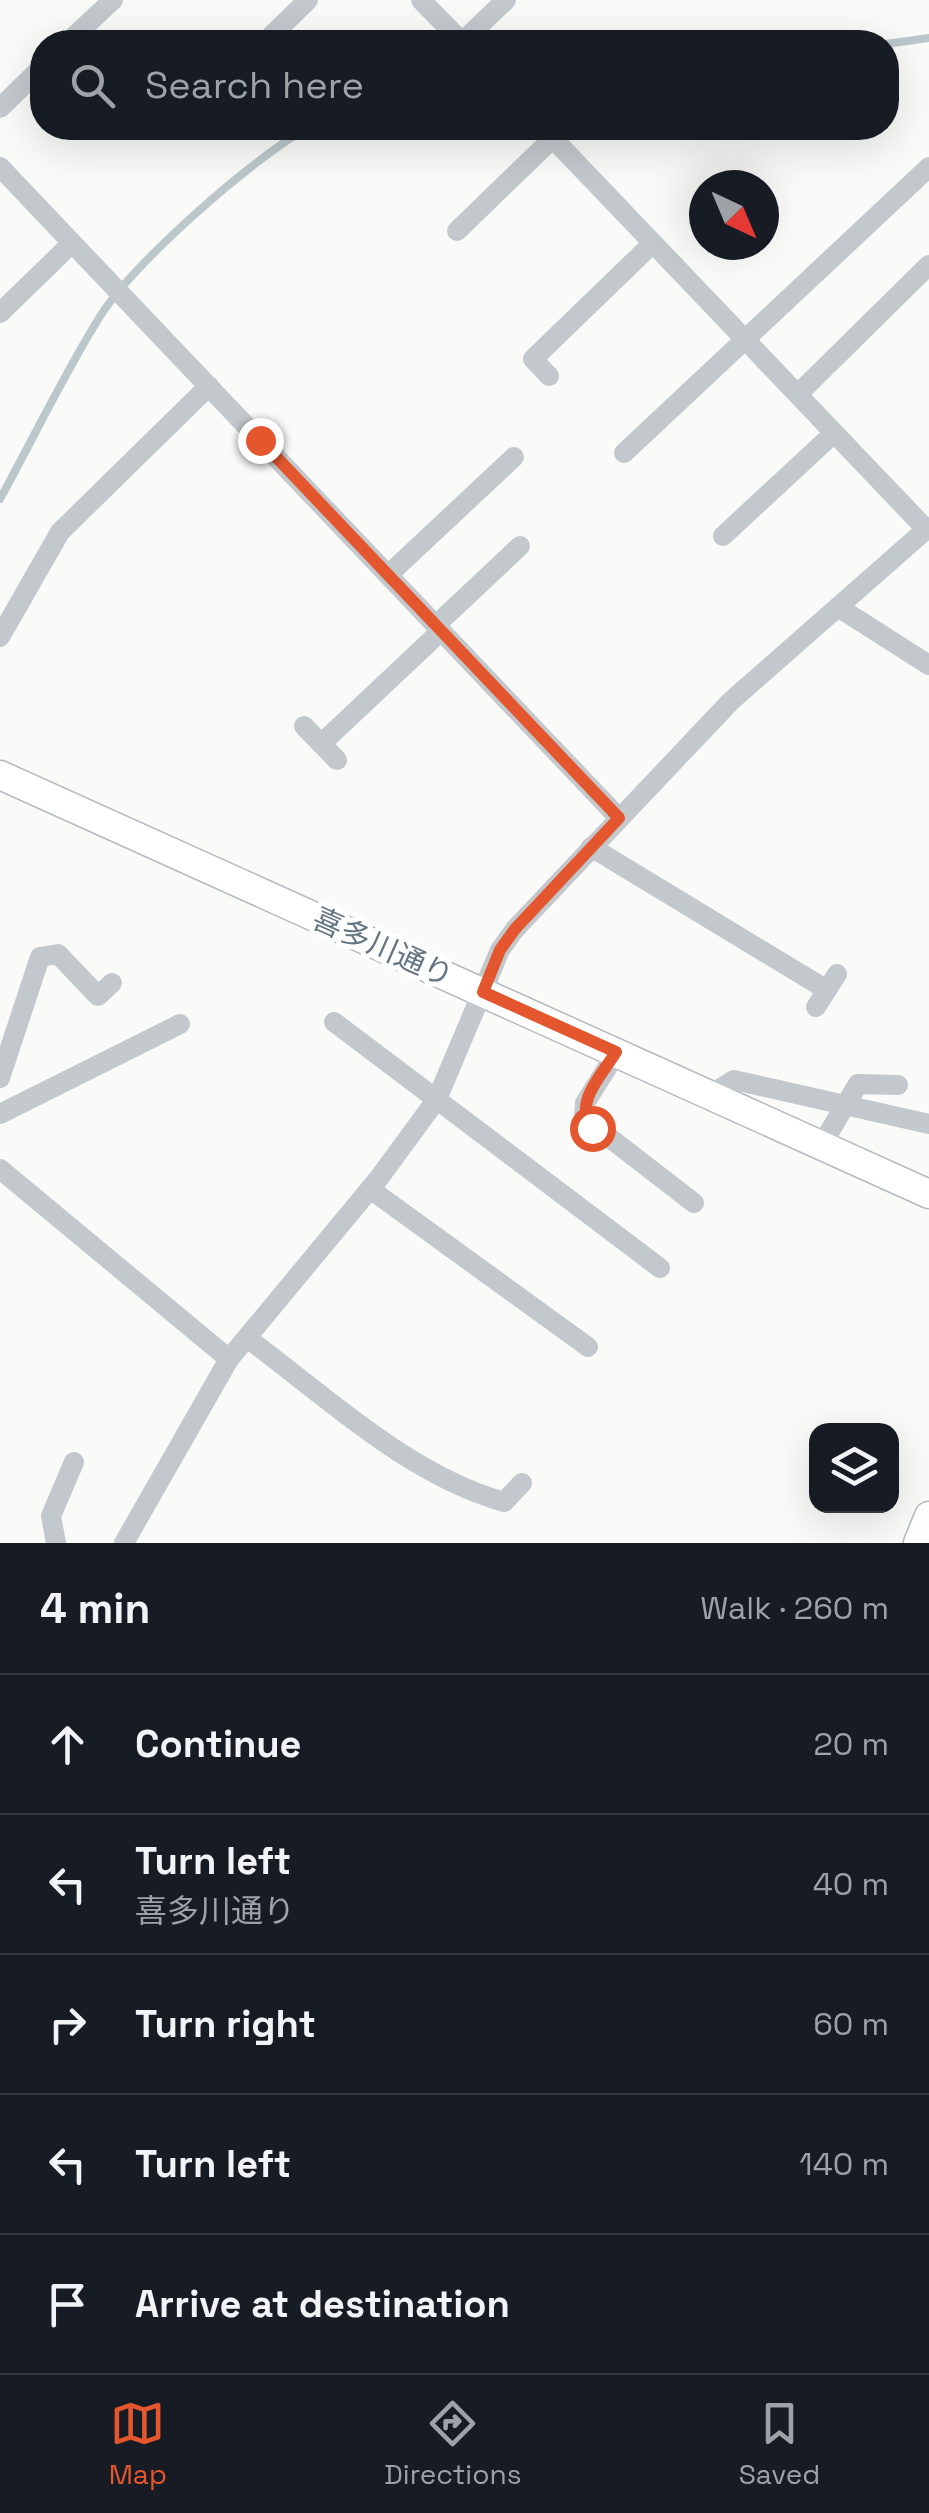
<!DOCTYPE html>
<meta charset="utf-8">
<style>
body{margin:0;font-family:"Space Grotesk","Noto Sans JP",sans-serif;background:#20242c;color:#f1f3f6}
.controls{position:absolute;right:30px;bottom:30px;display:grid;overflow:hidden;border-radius:20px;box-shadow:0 10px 40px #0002}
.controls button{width:90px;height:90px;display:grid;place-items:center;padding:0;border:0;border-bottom:2px solid #363941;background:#171b24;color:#f1f3f6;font:50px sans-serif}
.compass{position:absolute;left:689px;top:170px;width:90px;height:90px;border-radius:50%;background:#171b24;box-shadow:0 10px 40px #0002;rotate:136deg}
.stop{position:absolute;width:30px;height:30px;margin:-22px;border:8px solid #e4572e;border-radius:50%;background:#fff}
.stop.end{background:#e4572e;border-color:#fff;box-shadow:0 2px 10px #0008}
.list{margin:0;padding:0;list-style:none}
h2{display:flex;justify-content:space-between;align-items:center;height:130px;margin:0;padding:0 40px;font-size:42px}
h2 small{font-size:32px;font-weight:400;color:#9ea1a6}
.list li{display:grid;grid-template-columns:65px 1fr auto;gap:30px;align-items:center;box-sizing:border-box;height:140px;padding:0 40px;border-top:2px solid #363941}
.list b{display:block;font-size:38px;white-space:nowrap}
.list p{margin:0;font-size:32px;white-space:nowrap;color:#9ea1a6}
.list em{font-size:32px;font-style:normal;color:#9ea1a6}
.icon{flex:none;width:55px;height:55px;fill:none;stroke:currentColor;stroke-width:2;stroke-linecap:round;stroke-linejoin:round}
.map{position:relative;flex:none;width:929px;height:1543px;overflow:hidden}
.search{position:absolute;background:#171b24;box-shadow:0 10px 40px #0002;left:30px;right:30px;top:30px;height:110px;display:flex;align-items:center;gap:25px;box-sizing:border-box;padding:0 35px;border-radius:40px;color:#9ea1a6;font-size:38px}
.sheet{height:830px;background:#171b24}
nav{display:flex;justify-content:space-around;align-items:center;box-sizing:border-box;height:140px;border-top:2px solid #363941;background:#171b24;font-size:28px;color:#9ea1a6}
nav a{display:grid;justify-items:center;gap:5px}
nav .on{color:#e4572e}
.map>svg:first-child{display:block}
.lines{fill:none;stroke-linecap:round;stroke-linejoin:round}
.stream{stroke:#bbc7cb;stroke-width:8}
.secondary-casing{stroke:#b3babf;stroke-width:31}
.street{stroke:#c3c8cc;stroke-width:20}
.secondary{stroke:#fff;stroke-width:28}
.route{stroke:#e4572e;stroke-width:12}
.labels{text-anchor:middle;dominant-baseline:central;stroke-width:10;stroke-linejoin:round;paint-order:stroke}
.street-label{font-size:30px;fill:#657683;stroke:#fff}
</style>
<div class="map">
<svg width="929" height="1543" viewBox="0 0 929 1543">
<rect width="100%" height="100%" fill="#fafaf8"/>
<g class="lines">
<g class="stream">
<polyline points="886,44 929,38"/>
<path d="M0 499C33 439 63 376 99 318 133 263 251 160 307 128"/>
</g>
<defs>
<g id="secondary">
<polyline points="0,775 929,1194"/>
<polyline points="918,1543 929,1516"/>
</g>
</defs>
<use href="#secondary" class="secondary-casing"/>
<g class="street">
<polyline points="421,0 462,42"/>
<polyline points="271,36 308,0"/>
<polyline points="68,42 113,0"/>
<polyline points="462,42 506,0"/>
<polyline points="0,108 42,67"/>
<polyline points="543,128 926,529"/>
<polyline points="0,167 619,818"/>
<polyline points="457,231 553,138"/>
<polyline points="0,313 72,243"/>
<polyline points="549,376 533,359 653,243"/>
<polyline points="798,394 929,265"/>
<polyline points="624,453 929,167"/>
<polyline points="723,536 834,433"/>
<polyline points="388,575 514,457"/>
<polyline points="838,607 929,665"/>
<polyline points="436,625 520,546"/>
<polyline points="0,637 60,532 209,386"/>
<polyline points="304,726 337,760"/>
<polyline points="321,744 441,631"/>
<polyline points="591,847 827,990"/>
<polyline points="816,1007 837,974"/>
<polyline points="334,1022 660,1268"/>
<polyline points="617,1052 585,1103 584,1118 694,1203"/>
<polyline points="0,1078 40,957 58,954 98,996 112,983"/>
<polyline points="711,1094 734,1080 929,1124"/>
<polyline points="0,1114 180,1024"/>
<polyline points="822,1144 858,1084 898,1085"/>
<polyline points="0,1169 229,1359"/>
<polyline points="370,1189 588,1347"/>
<path d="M247 1338C327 1397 408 1475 504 1502L522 1483"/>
<polyline points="56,1543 51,1516 74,1462"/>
<polyline points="124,1543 229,1359 379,1178 437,1099 500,950 515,929 731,701 929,527"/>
</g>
<use href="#secondary" class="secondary"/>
</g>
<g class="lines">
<path class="route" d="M260 440 619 818 515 929 500 950 483 992 616 1052C602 1075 573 1103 592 1128"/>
</g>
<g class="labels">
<g class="street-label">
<text transform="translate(383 947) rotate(24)">喜多川通り</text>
</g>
</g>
</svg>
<div class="controls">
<button><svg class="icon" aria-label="layers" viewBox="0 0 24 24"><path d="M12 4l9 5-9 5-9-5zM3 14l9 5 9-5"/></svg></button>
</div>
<svg class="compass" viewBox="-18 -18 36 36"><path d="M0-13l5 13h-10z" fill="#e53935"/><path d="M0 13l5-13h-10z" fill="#9ea1a6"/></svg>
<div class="stop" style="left:592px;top:1128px"></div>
<div class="stop end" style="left:260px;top:440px"></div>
<div class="search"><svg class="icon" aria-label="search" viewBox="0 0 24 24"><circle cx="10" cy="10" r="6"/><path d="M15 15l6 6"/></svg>Search here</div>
</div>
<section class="sheet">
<h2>4 min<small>Walk · 260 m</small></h2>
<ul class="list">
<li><svg class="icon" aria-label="ahead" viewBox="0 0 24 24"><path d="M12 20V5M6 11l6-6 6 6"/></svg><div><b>Continue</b></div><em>20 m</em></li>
<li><svg class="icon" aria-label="left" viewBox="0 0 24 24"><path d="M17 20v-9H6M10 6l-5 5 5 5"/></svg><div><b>Turn left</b><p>喜多川通り</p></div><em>40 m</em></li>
<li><svg class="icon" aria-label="right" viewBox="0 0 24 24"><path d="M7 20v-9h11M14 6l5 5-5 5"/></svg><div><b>Turn right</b></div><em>60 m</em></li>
<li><svg class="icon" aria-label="left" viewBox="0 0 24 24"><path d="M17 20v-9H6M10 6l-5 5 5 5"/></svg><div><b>Turn left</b></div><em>140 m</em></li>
<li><svg class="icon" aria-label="arrive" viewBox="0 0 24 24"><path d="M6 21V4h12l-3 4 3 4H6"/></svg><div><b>Arrive at destination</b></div></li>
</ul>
</section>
<nav>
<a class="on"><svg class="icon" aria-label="map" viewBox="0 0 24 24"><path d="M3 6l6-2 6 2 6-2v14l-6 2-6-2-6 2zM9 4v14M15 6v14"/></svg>Map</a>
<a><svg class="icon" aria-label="directions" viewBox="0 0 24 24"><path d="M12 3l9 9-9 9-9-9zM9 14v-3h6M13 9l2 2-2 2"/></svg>Directions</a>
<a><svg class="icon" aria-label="saved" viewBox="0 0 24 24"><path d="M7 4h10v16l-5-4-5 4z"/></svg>Saved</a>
</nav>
